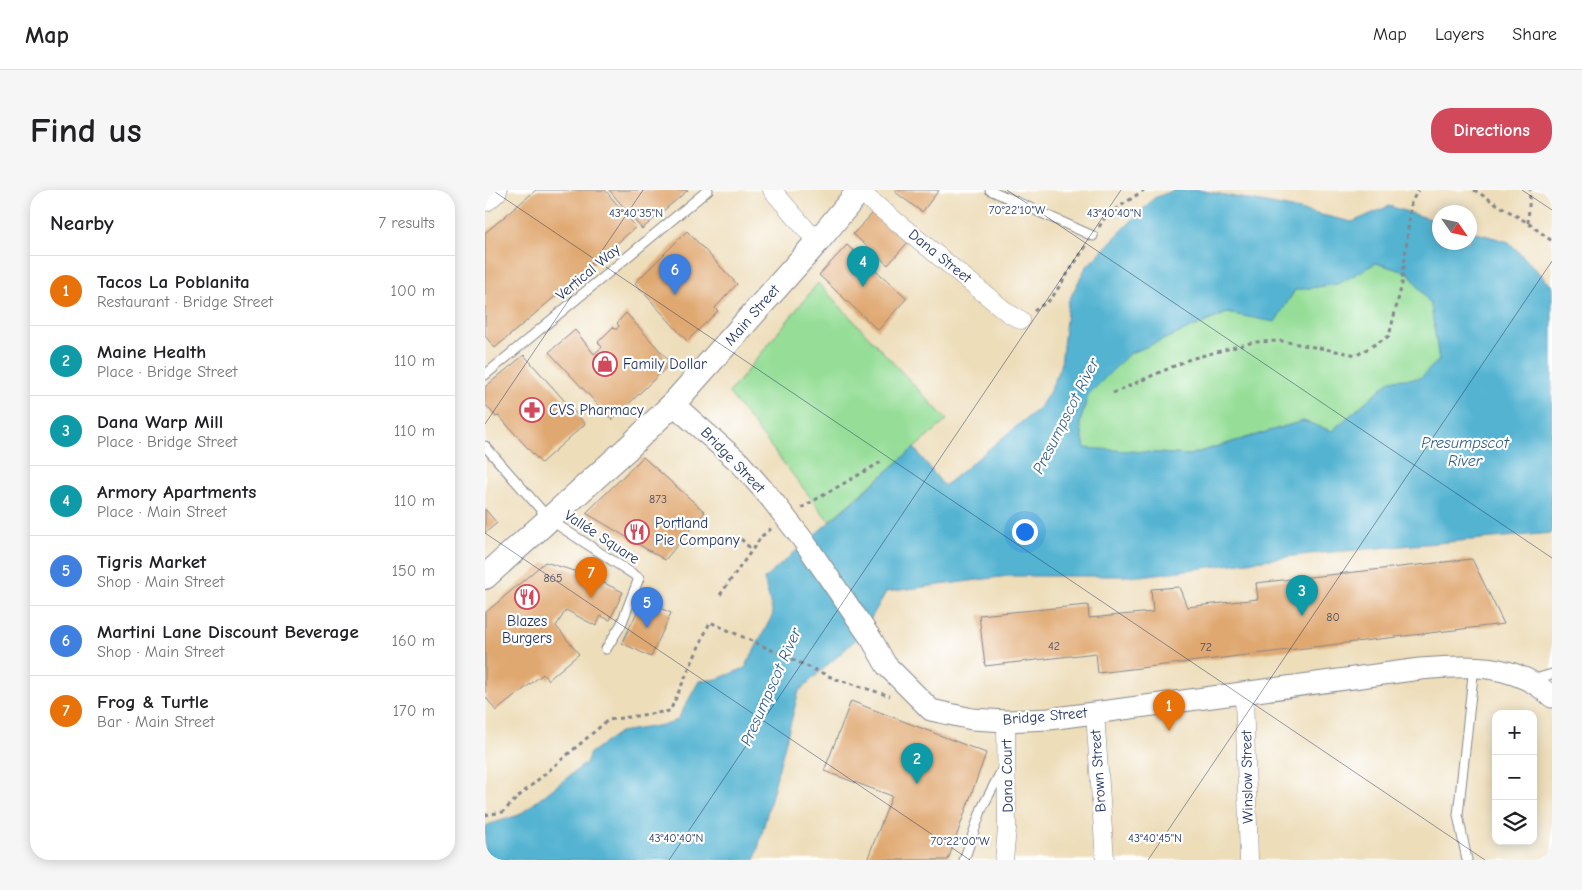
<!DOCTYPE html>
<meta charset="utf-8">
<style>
body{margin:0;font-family:"Comic Neue",sans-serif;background:#f6f6f6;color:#202124}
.controls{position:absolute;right:15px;bottom:15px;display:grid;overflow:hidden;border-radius:10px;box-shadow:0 2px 12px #0003}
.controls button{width:45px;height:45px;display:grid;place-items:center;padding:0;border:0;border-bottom:1px solid #e0e0e0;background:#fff;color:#202124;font:25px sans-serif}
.compass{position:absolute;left:947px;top:15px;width:45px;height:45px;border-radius:50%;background:#fff;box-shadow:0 2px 12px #0003;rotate:124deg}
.you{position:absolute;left:539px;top:341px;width:18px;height:18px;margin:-12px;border:4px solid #fff;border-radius:50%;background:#1a73e8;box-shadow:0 0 0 8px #1a73e833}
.badge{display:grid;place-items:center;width:32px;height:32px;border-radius:50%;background:#d1495b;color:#fff;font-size:16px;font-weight:700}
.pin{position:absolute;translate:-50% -41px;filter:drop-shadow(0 1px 2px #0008)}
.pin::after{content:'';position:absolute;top:26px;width:18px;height:15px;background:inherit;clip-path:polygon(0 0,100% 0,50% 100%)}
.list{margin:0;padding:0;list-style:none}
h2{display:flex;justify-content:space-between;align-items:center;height:65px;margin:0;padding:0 20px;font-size:21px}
h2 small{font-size:16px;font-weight:400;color:#757577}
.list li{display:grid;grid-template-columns:32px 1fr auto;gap:15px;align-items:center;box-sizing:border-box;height:70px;padding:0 20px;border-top:1px solid #e0e0e0}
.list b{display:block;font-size:19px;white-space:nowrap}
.list p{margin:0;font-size:16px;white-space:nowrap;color:#757577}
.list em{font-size:16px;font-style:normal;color:#757577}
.icon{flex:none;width:28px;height:28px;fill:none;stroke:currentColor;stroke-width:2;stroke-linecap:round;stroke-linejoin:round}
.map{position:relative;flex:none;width:1067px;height:670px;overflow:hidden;border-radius:20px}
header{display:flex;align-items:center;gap:30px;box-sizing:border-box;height:70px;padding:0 25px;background:#fff;border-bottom:1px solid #e0e0e0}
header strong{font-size:24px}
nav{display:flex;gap:28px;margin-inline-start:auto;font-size:18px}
.intro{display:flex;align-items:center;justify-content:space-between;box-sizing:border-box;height:120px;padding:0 30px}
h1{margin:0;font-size:35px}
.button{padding:12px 22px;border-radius:20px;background:#d1495b;color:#fff;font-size:18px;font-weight:700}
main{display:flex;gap:30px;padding:0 30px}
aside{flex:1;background:#fff;border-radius:20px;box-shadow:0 2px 12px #0003}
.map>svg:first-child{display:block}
.green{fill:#96de98;stroke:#58867b}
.water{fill:#53b3d1;stroke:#377198;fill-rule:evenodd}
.building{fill:#e0a871}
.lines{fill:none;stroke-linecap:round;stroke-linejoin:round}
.service-casing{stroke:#84868c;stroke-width:11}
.minor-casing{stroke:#84868c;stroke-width:19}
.tertiary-casing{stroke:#84868c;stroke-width:23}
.secondary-casing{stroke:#84868c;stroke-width:26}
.trunk-casing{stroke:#84868c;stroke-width:29}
.path{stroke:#84868c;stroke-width:3;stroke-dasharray:4 4;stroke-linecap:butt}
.service{stroke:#fff;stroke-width:9}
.minor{stroke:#fff;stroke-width:18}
.tertiary{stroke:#fff;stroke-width:21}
.secondary{stroke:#fff;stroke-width:24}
.trunk{stroke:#fff;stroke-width:28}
.ticks{fill:none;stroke:#1b2f5e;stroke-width:1;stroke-opacity:0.45}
.labels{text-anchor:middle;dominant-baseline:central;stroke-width:4.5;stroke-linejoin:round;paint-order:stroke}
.number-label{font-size:12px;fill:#4c4d63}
.street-label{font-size:15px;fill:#1b2f5e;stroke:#fff}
.poi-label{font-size:15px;fill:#1b2f5e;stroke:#fff;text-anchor:start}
.water-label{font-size:16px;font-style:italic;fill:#2f5d86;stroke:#fff}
.ticks-label{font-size:12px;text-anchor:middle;fill:#1b2f5e;stroke:#fff;stroke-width:4.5;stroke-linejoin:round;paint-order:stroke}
</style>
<header>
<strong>Map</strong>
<nav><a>Map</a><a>Layers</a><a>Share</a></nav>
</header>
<div class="intro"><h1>Find us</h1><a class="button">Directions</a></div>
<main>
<aside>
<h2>Nearby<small>7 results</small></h2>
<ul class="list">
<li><span class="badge" style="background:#e8710a">1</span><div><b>Tacos La Poblanita</b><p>Restaurant · Bridge Street</p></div><em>100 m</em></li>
<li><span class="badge" style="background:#0f9aa8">2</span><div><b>Maine Health</b><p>Place · Bridge Street</p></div><em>110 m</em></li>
<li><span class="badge" style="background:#0f9aa8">3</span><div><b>Dana Warp Mill</b><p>Place · Bridge Street</p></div><em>110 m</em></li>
<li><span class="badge" style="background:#0f9aa8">4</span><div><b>Armory Apartments</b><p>Place · Main Street</p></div><em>110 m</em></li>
<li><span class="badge" style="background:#3f7fe0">5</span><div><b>Tigris Market</b><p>Shop · Main Street</p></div><em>150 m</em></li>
<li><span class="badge" style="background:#3f7fe0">6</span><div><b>Martini Lane Discount Beverage</b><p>Shop · Main Street</p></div><em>160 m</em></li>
<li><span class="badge" style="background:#e8710a">7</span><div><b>Frog &amp; Turtle</b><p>Bar · Main Street</p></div><em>170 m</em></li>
</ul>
</aside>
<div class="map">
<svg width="1067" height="670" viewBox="0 0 1067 670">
<rect width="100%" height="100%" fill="#fff"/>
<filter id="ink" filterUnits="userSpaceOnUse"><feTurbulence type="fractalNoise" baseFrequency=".02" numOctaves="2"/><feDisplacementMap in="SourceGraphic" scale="10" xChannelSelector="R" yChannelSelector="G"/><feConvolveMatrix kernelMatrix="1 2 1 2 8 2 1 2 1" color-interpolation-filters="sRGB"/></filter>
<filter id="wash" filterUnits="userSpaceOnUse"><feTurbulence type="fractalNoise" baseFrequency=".0096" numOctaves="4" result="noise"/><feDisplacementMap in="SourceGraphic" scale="20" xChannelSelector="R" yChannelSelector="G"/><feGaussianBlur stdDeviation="1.12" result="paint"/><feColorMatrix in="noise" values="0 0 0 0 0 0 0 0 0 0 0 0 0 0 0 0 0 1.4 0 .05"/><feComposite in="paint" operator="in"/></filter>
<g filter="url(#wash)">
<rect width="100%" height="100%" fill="#edddb9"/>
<g class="green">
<polygon points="891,73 924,83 946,115 954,170 935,189 906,190 847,241 818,231 704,265 600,259 595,233 603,205 644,164 742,123 790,131 810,100 853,94"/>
<polygon points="333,93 462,230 344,331 244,203"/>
</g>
<path class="water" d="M689 0H714L802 17 867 32 904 16 954 32V52H984L985 41 1024 52 1067 96V343L824 364 656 386H523L401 402 377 444 314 501 270 670H0V637L2 635 34 625 101 573 105 563 135 542 184 534 193 529 214 491 232 489 260 478 288 424 279 389 429 258 459 296 555 217 565 201 576 174 583 112 601 77 669 8ZM891 73 924 83 946 115 954 170 935 188 906 190 847 241 818 231 704 265 600 258 595 233 603 205 644 164 742 123 790 132 810 100 853 94Z"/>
<g id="blocks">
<g class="building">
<polygon points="51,0 120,0 151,37 10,158 0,146 0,43"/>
<polygon points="124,0 203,0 157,39"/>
<polygon points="411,0 454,0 437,22 410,2"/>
<polygon points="389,22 423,52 403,75 368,44"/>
<polygon points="202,41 252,94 230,118 233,121 202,151 150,93"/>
<polygon points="362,55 422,108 393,140 334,85"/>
<polygon points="141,123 186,173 127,230 64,162 90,140 109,164 117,157 113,152 128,137 131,140 134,136 132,133"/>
<polygon points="39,165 100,234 56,273 14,226 11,227 0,214 0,197"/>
<polygon points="158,267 220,322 180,370 101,323"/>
<polygon points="0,319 12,333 0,343"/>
<polygon points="987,369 1019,434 613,483 611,463 500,476 494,425 603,415 604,428 668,422 666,399 694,397 702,417 773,409 771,393"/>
<polygon points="60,372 102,385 138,402 125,430 116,426 111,436 81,420 71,436 94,464 63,490 58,484 11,521 0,506 0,423"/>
<polygon points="158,410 186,423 166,467 137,453"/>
<polygon points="366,511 501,563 463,670 382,670 407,606 339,581"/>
</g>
</g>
</g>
<g filter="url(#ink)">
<use href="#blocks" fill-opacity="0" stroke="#84868c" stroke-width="1"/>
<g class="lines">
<defs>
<g id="service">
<polyline points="505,0 608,46"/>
<polyline points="0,185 223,0"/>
<polyline points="0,256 65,330 154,388 136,435 121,459"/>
<polyline points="1047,490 1067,484"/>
<polyline points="479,670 497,618 518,578"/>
<polyline points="982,670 973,625 989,476"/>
</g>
<g id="minor">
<polyline points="287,0 332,52"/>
<polyline points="374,1 523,123 536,130"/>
<polyline points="759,503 764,670"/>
<polyline points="610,522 620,670"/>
<polyline points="519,670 522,639 521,531"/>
</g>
<path id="tertiary" d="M188 214 255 273 287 310 318 350 387 450 401 475 446 520 487 529 521 531 564 529 935 479C982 475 1030 472 1067 507"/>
<polyline id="secondary" points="0,387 143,258 188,214 332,52 375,0"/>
<polyline id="trunk" points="0,7 8,0"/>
</defs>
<use href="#service" class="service-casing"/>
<use href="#minor" class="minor-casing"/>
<use href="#tertiary" class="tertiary-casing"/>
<use href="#secondary" class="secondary-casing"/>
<use href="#trunk" class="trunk-casing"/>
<g class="path">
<polyline points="989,0 1043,33 1067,51"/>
<polyline points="1043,33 1045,0"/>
<polyline points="614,37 621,26 659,0"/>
<polyline points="549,121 566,109 601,56"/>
<polyline points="628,203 705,169 769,152 797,151 872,165 904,146 917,94 926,13 933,0"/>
<polyline points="316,318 396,272"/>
<polyline points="256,349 267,360"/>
<polyline points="235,405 277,346 287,338"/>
<polyline points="0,625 18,622 34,606 123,530 185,521 225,432 348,488 405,506"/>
</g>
<use href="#service" class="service"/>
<use href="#minor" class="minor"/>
<use href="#tertiary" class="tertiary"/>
<use href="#secondary" class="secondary"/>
<use href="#trunk" class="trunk"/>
</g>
</g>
<path class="ticks" d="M7 0 1000 670M522 0 1067 368M1037 0 1067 20M0 234 158 0M0 343 485 670M184 670 636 0M663 670 1067 71"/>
<defs>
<symbol id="shop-ring" viewBox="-11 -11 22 22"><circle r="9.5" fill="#fff" stroke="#d1495b" stroke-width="1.5"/><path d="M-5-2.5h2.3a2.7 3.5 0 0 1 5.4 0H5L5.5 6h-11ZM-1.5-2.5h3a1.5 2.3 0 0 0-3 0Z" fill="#d1495b"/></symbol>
<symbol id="pharmacy-ring" viewBox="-11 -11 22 22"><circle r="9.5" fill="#fff" stroke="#d1495b" stroke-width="1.5"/><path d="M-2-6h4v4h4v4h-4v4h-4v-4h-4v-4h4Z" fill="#d1495b"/></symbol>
<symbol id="restaurant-ring" viewBox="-11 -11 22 22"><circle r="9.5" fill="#fff" stroke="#d1495b" stroke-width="1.5"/><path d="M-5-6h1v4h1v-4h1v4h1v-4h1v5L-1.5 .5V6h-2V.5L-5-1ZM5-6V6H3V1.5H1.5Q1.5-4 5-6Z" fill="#d1495b"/></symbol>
</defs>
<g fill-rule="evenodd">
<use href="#shop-ring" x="106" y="160" width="28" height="28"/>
<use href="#pharmacy-ring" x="33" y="206" width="28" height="28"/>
<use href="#restaurant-ring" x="138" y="328" width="28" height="28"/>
<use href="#restaurant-ring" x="28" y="393" width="28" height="28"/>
</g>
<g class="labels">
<g class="number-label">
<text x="173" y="309">873</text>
<text x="68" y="388">865</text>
<text x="848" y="427">80</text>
<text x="569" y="456">42</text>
<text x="721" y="457">72</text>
</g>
<g class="street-label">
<text transform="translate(455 66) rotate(39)">Dana Street</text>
<text transform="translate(103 82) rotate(-40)">Vertical Way</text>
<text transform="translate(267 125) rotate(-49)">Main Street</text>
<text transform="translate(248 270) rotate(46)">Bridge Street</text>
<text transform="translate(117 347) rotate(33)">Vallée Square</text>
<text transform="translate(560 526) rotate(-5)">Bridge Street</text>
<text transform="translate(613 581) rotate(-94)">Brown Street</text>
<text transform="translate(522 586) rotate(-91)">Dana Court</text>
<text transform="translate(762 587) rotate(-91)">Winslow Street</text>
</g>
<g class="poi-label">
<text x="138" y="174">Family Dollar</text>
<text x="64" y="220">CVS Pharmacy</text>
<text x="170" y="333">Portland<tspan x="170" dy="17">Pie Company</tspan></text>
<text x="42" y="431" text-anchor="middle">Blazes<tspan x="42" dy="17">Burgers</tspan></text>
</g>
<g class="water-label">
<text transform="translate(581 226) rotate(-63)">Presumpscot River</text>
<text x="980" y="253">Presumpscot<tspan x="980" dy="18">River</tspan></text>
<text transform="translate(286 497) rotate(-66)">Presumpscot River</text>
</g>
</g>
<g class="ticks-label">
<text x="532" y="24">70°22'10"W</text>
<text x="151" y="27">43°40'35"N</text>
<text x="629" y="27">43°40'40"N</text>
<text x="191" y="652">43°40'40"N</text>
<text x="670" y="652">43°40'45"N</text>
<text x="475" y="655">70°22'00"W</text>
</g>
</svg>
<div class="controls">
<button>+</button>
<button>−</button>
<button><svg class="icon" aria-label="layers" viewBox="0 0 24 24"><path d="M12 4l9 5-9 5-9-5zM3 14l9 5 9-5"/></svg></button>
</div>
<svg class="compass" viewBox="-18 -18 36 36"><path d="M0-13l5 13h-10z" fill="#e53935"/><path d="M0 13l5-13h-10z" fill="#757577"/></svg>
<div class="you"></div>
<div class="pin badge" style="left:684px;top:541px;background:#e8710a">1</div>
<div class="pin badge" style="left:432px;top:594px;background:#0f9aa8">2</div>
<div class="pin badge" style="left:817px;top:426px;background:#0f9aa8">3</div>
<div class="pin badge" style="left:378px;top:97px;background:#0f9aa8">4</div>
<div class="pin badge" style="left:162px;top:438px;background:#3f7fe0">5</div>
<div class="pin badge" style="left:190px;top:105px;background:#3f7fe0">6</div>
<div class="pin badge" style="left:106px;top:408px;background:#e8710a">7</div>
</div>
</main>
